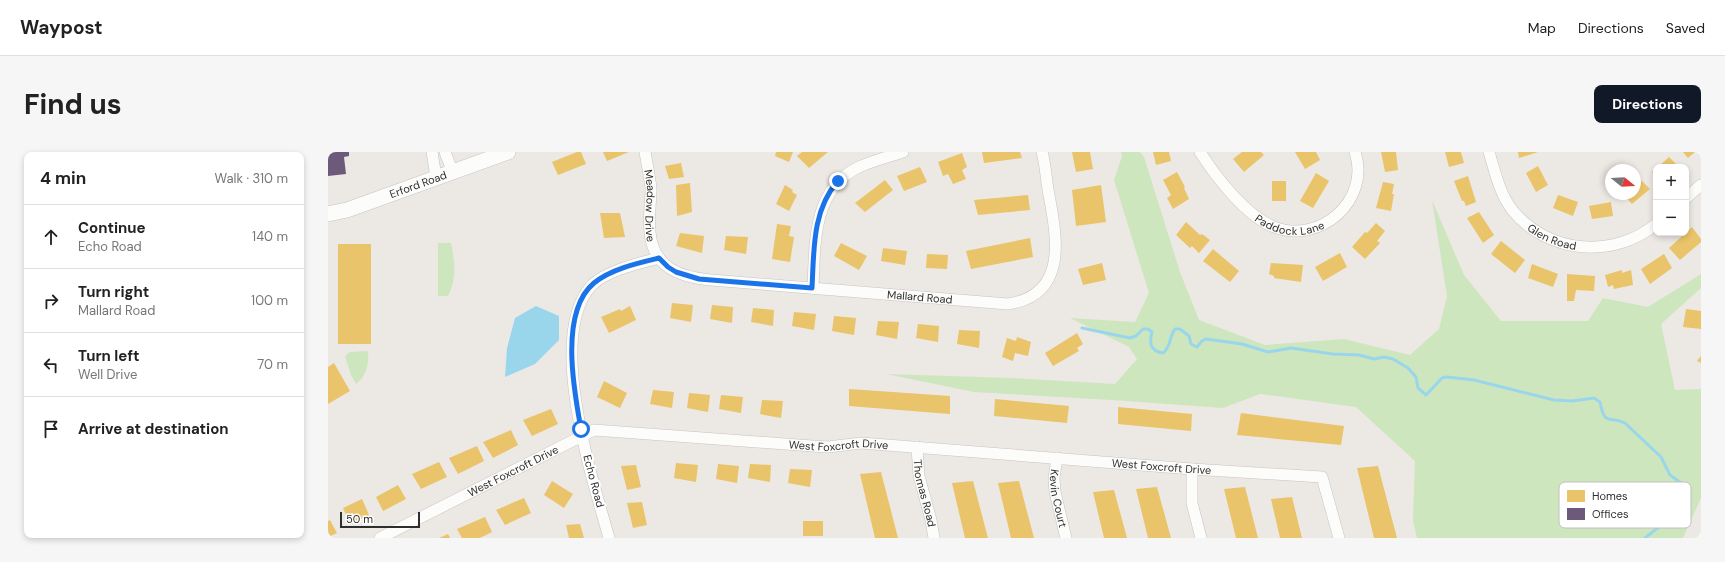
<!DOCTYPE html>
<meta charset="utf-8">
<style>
body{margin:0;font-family:"DM Sans",sans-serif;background:#f6f6f6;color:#222}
.controls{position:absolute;right:12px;top:12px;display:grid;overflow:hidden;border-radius:8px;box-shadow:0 2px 6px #0003}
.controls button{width:36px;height:36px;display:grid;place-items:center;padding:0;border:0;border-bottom:1px solid #e0e0e0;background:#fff;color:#222;font:20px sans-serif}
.compass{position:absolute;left:1277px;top:12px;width:36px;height:36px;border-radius:50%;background:#fff;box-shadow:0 2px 6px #0003;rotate:108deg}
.scale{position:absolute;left:12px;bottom:10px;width:80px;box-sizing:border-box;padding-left:4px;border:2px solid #2e2e2e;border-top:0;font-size:11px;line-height:14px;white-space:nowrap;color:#2e2e2e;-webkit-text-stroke:3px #fff;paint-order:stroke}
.stop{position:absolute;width:12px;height:12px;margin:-9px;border:3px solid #1a73e8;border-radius:50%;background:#fff}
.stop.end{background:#1a73e8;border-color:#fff;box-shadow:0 1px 4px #0008}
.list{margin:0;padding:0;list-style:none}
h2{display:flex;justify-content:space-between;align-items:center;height:52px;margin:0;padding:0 16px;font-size:17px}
h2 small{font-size:13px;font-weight:400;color:#767676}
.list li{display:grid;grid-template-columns:26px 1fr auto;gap:12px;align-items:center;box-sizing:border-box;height:64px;padding:0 16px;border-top:1px solid #e0e0e0}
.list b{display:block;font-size:15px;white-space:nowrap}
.list p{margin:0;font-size:13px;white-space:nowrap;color:#767676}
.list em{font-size:13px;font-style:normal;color:#767676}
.icon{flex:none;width:22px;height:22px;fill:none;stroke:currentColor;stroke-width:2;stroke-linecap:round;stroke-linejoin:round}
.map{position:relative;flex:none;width:1373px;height:386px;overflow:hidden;border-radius:8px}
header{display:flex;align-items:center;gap:24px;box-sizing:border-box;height:56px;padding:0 20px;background:#fff;border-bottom:1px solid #e0e0e0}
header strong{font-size:19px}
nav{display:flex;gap:22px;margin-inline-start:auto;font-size:14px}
.intro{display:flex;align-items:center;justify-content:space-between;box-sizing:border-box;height:96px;padding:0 24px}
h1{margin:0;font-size:28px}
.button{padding:10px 18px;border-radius:8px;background:#111827;color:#fff;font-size:14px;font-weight:700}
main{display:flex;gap:24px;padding:0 24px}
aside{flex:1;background:#fff;border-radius:8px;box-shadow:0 2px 6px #0003}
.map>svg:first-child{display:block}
.green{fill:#cee6be}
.water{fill:#99d6ec}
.homes{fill:#e9c46a}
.offices{fill:#6d597a}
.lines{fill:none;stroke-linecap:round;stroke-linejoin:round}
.stream{stroke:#99d6ec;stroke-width:3}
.street-casing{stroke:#c5c4c5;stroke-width:12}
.secondary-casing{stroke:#c5c4c5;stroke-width:16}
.street{stroke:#fcfcfb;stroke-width:11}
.secondary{stroke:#fcfcfb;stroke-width:15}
.route{stroke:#1a73e8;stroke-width:5}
.labels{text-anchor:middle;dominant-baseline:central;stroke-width:4;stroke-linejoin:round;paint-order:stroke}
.street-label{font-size:11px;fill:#2e2e2e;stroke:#fff}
.key{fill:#fff;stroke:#c0c0c0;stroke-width:1}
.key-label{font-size:11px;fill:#2e2e2e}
</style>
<header>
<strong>Waypost</strong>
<nav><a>Map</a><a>Directions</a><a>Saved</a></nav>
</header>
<div class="intro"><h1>Find us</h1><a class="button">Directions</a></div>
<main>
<aside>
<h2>4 min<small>Walk · 310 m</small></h2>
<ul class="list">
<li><svg class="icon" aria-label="ahead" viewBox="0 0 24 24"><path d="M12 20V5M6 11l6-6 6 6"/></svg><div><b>Continue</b><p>Echo Road</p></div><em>140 m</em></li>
<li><svg class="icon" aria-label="right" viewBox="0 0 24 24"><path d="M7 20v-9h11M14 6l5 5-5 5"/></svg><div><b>Turn right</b><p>Mallard Road</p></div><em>100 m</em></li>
<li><svg class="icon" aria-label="left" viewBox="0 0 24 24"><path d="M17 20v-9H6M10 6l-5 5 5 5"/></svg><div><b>Turn left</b><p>Well Drive</p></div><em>70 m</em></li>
<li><svg class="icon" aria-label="arrive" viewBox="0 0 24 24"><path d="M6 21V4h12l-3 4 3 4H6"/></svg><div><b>Arrive at destination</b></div></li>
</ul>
</aside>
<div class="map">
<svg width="1373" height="386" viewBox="0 0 1373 386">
<rect width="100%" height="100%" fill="#ece8e4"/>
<g class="green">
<polygon points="793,0 812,0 816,5 852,120 871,168 937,193 1016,187 1082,203 1111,177 1119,144 1104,48 1136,123 1173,169 1260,169 1275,146 1320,155 1373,122 1373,136 1333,172 1347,238 1373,237 1373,346 1355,386 1089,386 1085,368 1087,309 1028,255 932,242 895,256 784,248 646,240 558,222 683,226 787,232 809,207 801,195 742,166 807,170 821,141 786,28 794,4"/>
<path d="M110 91H123C127 110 129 126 120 144H110Z"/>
<path d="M40 199C41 211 39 224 28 232L23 223 17 204 22 200Z"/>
</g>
<polygon class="water" points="208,154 231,164 231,188 207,212 177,225 179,196 187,166"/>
<g class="homes">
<polygon points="249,0 253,0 258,12 230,23 224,10"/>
<polygon points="275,0 301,0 279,9"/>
<polygon points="448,0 465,0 461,10 447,4"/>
<polygon points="474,0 500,0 481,16 469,4"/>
<polygon points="654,0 692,0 694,6 656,11"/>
<polygon points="744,0 762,0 765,17 748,20"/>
<polygon points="825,0 841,0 843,9 828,13"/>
<polygon points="914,0 933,0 936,3 916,20 905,7"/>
<polygon points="967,0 988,0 992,8 977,17"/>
<polygon points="1053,0 1068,0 1070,18 1057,20"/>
<polygon points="1117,0 1133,0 1136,11 1121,15"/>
<polygon points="1190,0 1210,0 1191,6"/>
<polygon points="1355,0 1367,0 1360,6"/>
<polygon points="634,1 639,15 634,18 638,27 625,32 620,22 615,24 610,10"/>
<polygon points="1341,5 1351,15 1330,15"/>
<polygon points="353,11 356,25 341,27 337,14"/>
<polygon points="1210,14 1220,33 1208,40 1198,21"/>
<polygon points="592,15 599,30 576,39 569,24"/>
<polygon points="1328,16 1328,24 1324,20"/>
<polygon points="849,20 857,35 856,36 861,47 845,57 839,46 843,43 835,28"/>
<polygon points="988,21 1001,29 985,56 972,49"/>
<polygon points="1140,24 1148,50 1138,54 1136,49 1134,49 1126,29"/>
<polygon points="1312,27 1322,37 1304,52 1295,42 1307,42 1307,32"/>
<polygon points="557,28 565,38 537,60 527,51"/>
<rect x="944" y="29" width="14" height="20"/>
<polygon points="1055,30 1066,32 1064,42 1066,42 1063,59 1048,56"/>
<polygon points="362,31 364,60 349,64 348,33"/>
<polygon points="457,33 465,38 464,40 469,43 461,59 448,52"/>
<polygon points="773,33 778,70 748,74 744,38"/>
<polygon points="700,43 702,58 650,63 646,48"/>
<polygon points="1230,43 1250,50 1245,64 1225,56"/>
<polygon points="1283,50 1285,64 1264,67 1261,54"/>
<polygon points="1151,60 1166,83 1155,91 1139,66"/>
<polygon points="272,61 292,61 297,85 276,86"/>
<polygon points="858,70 872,83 874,82 882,88 871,101 864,94 862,96 848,83"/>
<polygon points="1048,71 1057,79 1049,89 1052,91 1037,107 1024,95 1037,80 1039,81"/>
<polygon points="449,72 463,74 461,84 466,85 462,110 444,107"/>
<polygon points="1364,75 1373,87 1373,90 1352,108 1341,96"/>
<polygon points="352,81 376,84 374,101 348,94"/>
<polygon points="398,84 420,85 418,102 396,98"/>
<polygon points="702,86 705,105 643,117 638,99"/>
<polygon points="1173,89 1197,108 1187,121 1163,102"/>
<polygon points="513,91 539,104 531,118 506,104"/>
<rect x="10" y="92" width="33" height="100"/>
<polygon points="555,96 579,99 577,113 553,109"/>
<polygon points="885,97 911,119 902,130 875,109"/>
<polygon points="1012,101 1019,115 995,129 987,115"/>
<polygon points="599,102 620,103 619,117 598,116"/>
<polygon points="1336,102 1344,116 1322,132 1313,117"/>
<polygon points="774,111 778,128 755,133 750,117"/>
<polygon points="943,111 975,113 973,130 946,126 946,124 941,122"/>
<polygon points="1204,112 1230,122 1225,135 1200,126"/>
<polygon points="1294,118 1294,121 1303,118 1305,133 1286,137 1285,133 1280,135 1277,123"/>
<polygon points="1239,122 1267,124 1266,139 1248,138 1246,149 1239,149"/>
<polygon points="344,151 365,153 363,170 342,166"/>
<polygon points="384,153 405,155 404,171 382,167"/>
<polygon points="302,154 308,168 281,181 273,165 292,157 293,159"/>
<polygon points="425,156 446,158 445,174 423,170"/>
<polygon points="1358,157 1373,159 1373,177 1355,175"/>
<polygon points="466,160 488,162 486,178 464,174"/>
<polygon points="506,164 528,166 526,183 504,179"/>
<polygon points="550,169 571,170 569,187 548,183"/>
<polygon points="590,172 611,174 610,190 588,186"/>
<polygon points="631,178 652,179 651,196 629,192"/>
<polygon points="749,181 755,192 749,196 751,199 725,214 717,201"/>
<polygon points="689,185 703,190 700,204 687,201 685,209 674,205 679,186 688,189"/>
<polygon points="1373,204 1373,211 1369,209"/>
<polygon points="6,211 22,239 0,252 0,215"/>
<polygon points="276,229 299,241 292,256 269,245"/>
<polygon points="521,237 622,244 622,262 521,254"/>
<polygon points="325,238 346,240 344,256 322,252"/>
<polygon points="361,241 382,243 380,260 359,256"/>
<polygon points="393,243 415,245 413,261 391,257"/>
<polygon points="667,247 741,254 739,271 666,264"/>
<polygon points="434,248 455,249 453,266 432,262"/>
<polygon points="790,255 864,262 863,279 790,272"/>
<polygon points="223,257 230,272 204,284 195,268"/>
<polygon points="913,261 1016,274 1013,293 909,283"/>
<polygon points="183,278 190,293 165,306 155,290"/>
<polygon points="149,294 156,309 130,322 121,306"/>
<polygon points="111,310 119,325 93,337 84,322"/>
<polygon points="348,311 370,313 368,330 346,326"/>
<polygon points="390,312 411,314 409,331 388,327"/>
<polygon points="422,312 443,313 442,330 420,326"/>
<polygon points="308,313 313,335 299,338 293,314"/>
<polygon points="1050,314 1069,386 1046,386 1029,316"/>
<polygon points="462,317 484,318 482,335 460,331"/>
<polygon points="553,320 570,386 547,386 532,322"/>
<polygon points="224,329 245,342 236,356 216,343"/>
<polygon points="645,329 660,386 637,386 624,331"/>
<polygon points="691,329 706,386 683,386 670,331"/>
<polygon points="70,333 78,347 55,359 48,345"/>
<polygon points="829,335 843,386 820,386 808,337"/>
<polygon points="917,335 930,386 908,386 896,337"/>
<polygon points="786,338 799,386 776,386 765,340"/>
<polygon points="964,345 974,386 952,386 943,347"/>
<polygon points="196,346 203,361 177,373 168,358"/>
<polygon points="34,347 41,363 22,372 15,356"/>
<polygon points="314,350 319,373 305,376 299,351"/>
<polygon points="157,365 164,380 152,386 134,386 129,377"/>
<polygon points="2,368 9,381 0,385 0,369"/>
<rect x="475" y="369" width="20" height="15"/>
<polygon points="252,372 256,386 241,386 238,373"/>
<polygon points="120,382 122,386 111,386"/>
</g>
<polygon class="offices" points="0,0 21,0 21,4 16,5 18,22 0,24"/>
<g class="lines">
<path class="stream" d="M754 176 802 186 808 184 815 177H820L824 180C821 191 822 199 835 201 843 195 841 185 847 177H852L861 184 863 192 869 195 874 189 878 187 914 192 940 200 963 196 1005 202 1031 203 1046 207 1056 205 1065 207 1080 216 1088 225 1090 236 1098 243 1114 226 1119 225 1146 228 1226 248 1244 249 1266 246 1272 250C1277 275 1280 263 1297 271L1333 305 1342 323 1356 333V336C1354 339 1349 339 1348 342 1345 346 1345 355 1347 359L1346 363 1317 386"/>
<defs>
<g id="street">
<polyline points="104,0 108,25"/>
<polyline points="117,0 125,21"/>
<path id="s1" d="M317 0C319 12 322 25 323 37 323 51 320 66 322 80 325 116 352 125 383 128L680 152C740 143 729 86 721 43 718 29 718 14 714 0"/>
<path id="s2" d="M872 0C888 25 918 64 946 75 992 93 1043 48 1027 0"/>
<path id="s3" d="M1161 0C1167 20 1172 43 1185 59 1221 102 1286 107 1328 72"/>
<polyline points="1358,46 1373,33"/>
<path d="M485 136C487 93 484 39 529 16 543 9 560 5 575 0"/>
<path id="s4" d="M589 295 591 324 603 368 606 386"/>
<path id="s5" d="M729 306 726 326 727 340 738 386"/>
<polyline points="864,317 864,351 873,386"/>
<path id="s6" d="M52 386 266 278 484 294 500 295 533 291 864 317 994 325 1011 386"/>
<path d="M281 386C265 328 217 183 264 133 278 119 311 111 331 106"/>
</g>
<g id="secondary">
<path id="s7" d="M0 62 19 58 180 0"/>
</g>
</defs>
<use href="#street" class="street-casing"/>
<use href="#secondary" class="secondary-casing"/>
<use href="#street" class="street"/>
<use href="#secondary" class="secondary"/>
</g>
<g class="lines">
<path class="route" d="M253 277C246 239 231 160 266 131 283 117 310 111 331 106L340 115 348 120 371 127 484 136C486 99 484 58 510 29"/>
</g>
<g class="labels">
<g class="street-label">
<text stroke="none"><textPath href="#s7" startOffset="95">Erford Road</textPath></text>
<text stroke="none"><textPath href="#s1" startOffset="54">Meadow Drive</textPath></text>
<text stroke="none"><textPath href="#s2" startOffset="122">Paddock Lane</textPath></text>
<text stroke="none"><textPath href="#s3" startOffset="112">Glen Road</textPath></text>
<text stroke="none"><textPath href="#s1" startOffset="376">Mallard Road</textPath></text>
<text stroke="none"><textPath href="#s6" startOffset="485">West Foxcroft Drive</textPath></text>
<text stroke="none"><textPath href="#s6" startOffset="809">West Foxcroft Drive</textPath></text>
<text stroke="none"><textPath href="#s6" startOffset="149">West Foxcroft Drive</textPath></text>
<text transform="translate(266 329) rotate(75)">Echo Road</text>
<text stroke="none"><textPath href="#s4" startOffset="47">Thomas Road</textPath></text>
<text stroke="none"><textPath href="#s5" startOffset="41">Kevin Court</textPath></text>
</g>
</g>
<rect x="1231" y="330" width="132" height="46" rx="6" class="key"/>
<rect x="1239" y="338" width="18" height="12" fill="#e9c46a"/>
<rect x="1239" y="356" width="18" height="12" fill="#6d597a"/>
<g class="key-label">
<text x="1264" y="348">Homes</text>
<text x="1264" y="366">Offices</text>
</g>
</svg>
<div class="controls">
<button>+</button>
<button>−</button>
</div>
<svg class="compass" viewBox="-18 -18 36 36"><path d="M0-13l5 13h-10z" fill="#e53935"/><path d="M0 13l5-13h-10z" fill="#767676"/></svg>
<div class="scale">50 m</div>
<div class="stop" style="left:253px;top:277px"></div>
<div class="stop end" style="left:510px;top:29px"></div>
</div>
</main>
